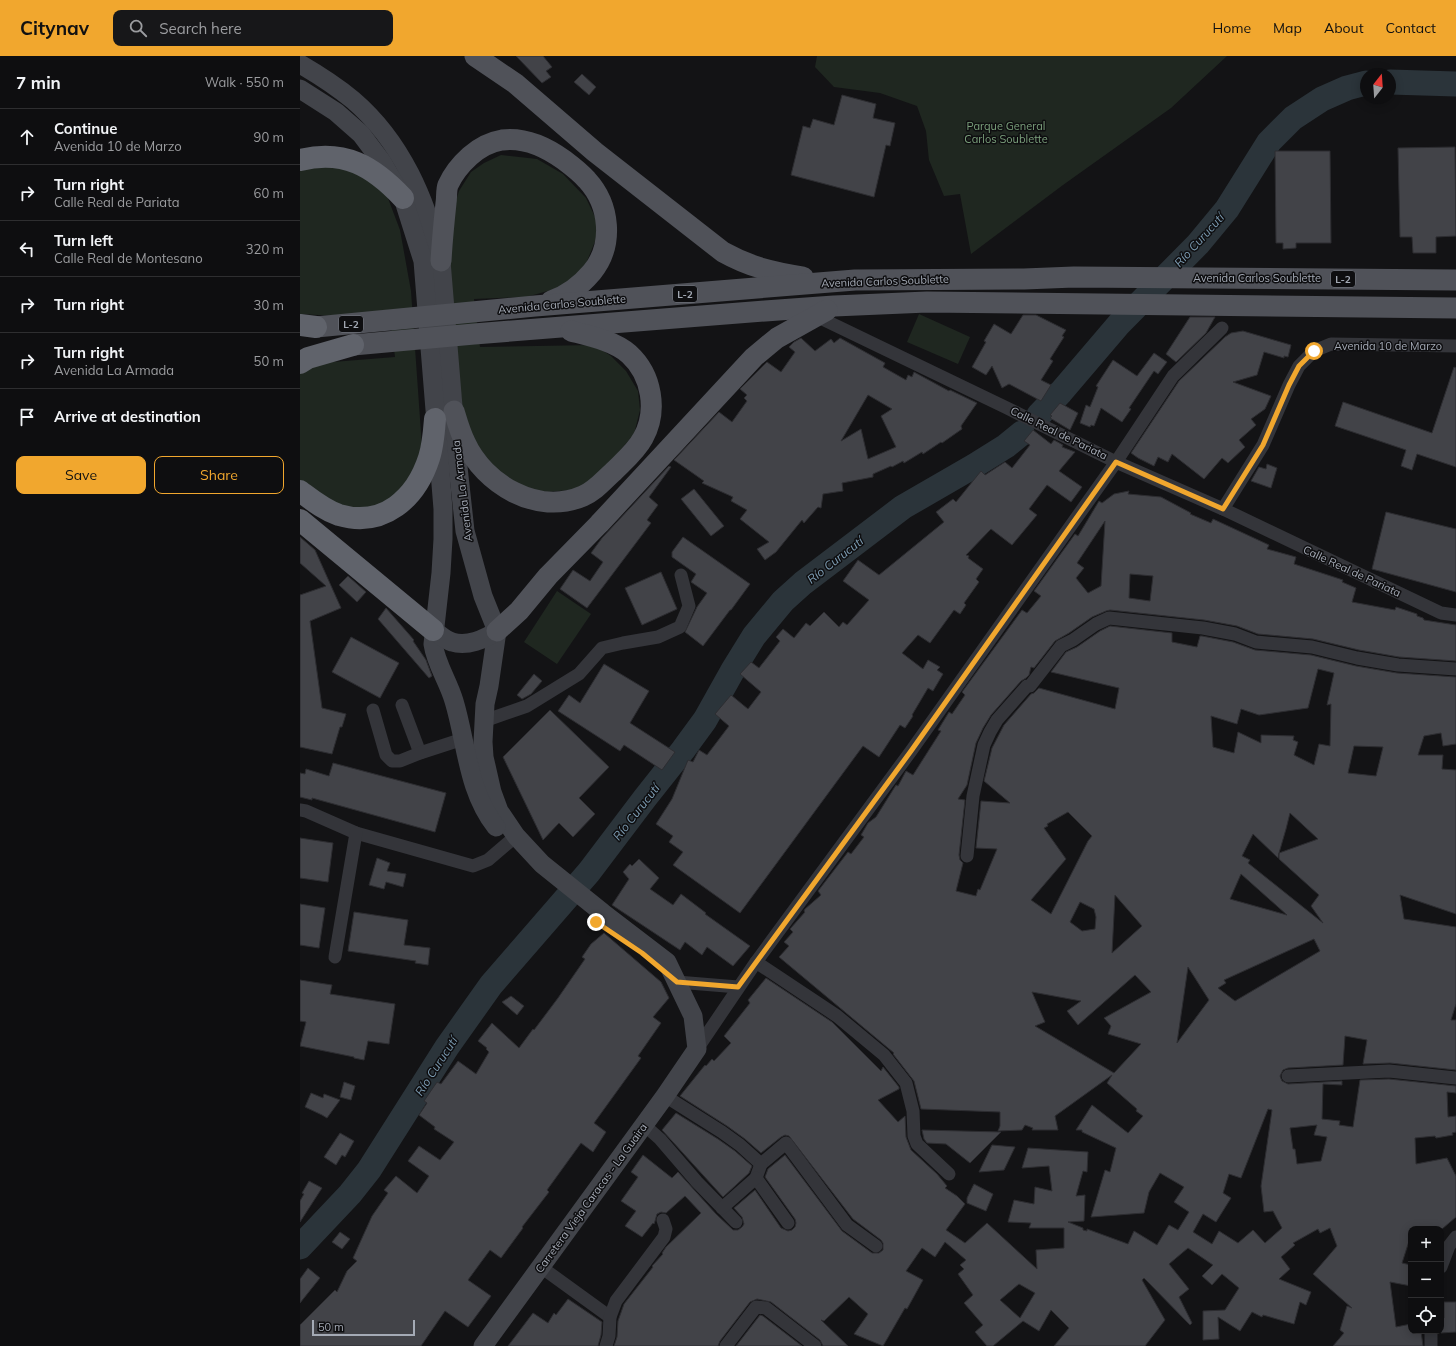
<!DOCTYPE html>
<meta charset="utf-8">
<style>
body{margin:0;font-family:Mulish,sans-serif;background:#171719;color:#f1f3f6}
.controls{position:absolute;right:12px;bottom:12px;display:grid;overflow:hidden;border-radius:8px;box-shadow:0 2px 10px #0003}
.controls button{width:36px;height:36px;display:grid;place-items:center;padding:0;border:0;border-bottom:1px solid #2e2e30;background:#0e0e10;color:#f1f3f6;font:20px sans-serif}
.compass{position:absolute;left:1060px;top:12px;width:36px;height:36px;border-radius:50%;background:#0e0e10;box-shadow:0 2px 10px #0003;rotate:17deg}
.scale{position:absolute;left:12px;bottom:10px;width:103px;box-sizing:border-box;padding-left:4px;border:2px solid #a4aab5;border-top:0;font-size:11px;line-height:14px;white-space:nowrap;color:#a4aab5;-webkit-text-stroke:3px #0e0e10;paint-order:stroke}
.stop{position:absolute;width:12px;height:12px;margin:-9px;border:3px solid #f1a72e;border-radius:50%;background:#fff}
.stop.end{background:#f1a72e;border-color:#fff;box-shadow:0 1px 4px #0008}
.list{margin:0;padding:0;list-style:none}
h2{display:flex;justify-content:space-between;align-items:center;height:52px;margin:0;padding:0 16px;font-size:17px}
h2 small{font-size:13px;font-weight:400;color:#9b9c9f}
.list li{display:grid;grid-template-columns:26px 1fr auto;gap:12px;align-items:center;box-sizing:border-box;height:56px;padding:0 16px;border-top:1px solid #2e2e30}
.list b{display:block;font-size:15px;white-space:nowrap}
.list p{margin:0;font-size:13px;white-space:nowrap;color:#9b9c9f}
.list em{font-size:13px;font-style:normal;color:#9b9c9f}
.actions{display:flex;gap:8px;padding:12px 16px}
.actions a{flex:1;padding:9px 0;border:1px solid #f1a72e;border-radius:8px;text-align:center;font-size:14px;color:#f1a72e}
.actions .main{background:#f1a72e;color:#111}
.icon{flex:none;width:22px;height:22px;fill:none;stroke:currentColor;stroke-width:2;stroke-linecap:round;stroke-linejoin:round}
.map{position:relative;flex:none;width:1156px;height:1290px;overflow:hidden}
header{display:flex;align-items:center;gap:24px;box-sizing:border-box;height:56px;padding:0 20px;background:#f1a72e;color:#111}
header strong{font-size:19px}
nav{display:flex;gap:22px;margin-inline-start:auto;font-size:14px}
.search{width:280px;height:36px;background:#171719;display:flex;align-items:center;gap:10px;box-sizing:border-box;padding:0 14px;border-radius:8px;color:#9b9c9f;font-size:15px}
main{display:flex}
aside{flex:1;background:#0e0e10}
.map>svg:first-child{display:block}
.green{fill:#1f2720}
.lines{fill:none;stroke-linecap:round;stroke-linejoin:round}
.river{stroke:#2b343a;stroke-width:25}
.building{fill:#424348;stroke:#2d2d31;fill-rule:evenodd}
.street{stroke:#34353a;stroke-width:13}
.secondary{stroke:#42444a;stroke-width:19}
.primary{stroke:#505259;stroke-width:21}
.highway{stroke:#60636b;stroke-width:22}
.route{stroke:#f1a72e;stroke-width:5}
.labels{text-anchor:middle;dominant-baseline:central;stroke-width:3;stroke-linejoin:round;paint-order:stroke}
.shield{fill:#0e0e10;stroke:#777b84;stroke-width:1}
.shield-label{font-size:10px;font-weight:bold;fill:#a4aab5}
.park-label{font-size:11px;fill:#7ba07c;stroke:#0e0e10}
.street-label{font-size:11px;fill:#a4aab5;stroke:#0e0e10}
.water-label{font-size:12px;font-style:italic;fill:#7b9ab0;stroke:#0e0e10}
</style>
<header>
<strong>Citynav</strong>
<div class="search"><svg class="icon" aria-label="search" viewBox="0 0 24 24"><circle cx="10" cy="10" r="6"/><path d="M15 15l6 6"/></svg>Search here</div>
<nav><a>Home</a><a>Map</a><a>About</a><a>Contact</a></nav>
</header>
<main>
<aside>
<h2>7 min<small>Walk · 550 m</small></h2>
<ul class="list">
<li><svg class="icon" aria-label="ahead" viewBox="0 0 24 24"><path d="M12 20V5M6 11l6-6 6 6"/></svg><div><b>Continue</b><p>Avenida 10 de Marzo</p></div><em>90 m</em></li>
<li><svg class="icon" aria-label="right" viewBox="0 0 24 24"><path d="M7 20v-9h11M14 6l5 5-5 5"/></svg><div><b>Turn right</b><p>Calle Real de Pariata</p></div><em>60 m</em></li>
<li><svg class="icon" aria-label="left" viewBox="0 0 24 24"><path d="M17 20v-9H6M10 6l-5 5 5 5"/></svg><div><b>Turn left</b><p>Calle Real de Montesano</p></div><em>320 m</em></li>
<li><svg class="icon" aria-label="right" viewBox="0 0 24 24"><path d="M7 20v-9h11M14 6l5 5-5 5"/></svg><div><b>Turn right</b></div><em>30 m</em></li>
<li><svg class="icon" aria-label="right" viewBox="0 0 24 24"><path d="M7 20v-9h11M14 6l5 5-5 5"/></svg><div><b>Turn right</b><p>Avenida La Armada</p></div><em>50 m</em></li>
<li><svg class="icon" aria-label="arrive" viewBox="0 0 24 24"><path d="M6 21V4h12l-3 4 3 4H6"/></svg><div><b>Arrive at destination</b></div></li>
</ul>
<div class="actions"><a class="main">Save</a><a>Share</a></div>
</aside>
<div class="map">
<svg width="1156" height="1290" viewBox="0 0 1156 1290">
<rect width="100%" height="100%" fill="#131315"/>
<g class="green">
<polygon points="517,0 927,0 871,52 763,129 671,198 660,138 644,140 629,104 626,75 617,50 580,37 534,31 515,11"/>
<polygon points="201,99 237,103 263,118 286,142 296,163 296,183 285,210 266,230 226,241 174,243 180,291 294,289 311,300 326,315 338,335 340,354 334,378 307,410 282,433 247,436 212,430 184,404 163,360 148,204 150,164 159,135 171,116 184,107"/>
<polygon points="44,105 86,137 100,174 111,235 122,391 113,415 96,440 77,452 29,450 0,428 0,317 20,307 95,301 89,254 35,260 0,258 0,109"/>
<polygon points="619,258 670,281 658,308 607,286"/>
<polygon points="257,535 291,558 257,608 224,586"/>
</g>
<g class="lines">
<g class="river">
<polyline points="1090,26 1156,28"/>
<polyline points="739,359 761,336 819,268 898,188 927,153 969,86 993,62 1022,43 1047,32 1066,27"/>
<polyline points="0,1191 50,1138 69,1114 147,991 191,929 289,816 345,742 383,694 405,664 433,614 454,580 483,545 503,527 603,451 674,410 706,390 722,377"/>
</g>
</g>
<g class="building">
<polygon points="216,0 243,0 252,11 246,15 251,21 242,27"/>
<polygon points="282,18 296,31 289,39 274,26"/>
<polygon points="542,39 576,48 573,62 595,67 590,90 586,89 574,141 491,119 503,70 510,72 513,63 534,69"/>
<polygon points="1155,91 1156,180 1136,181 1136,197 1113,197 1112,181 1100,181 1098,92"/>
<polygon points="975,95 1030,95 1031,187 996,187 996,192 983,193 983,187 976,187"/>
<polygon points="723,259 736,259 766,274 762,280 764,281 750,303 753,305 741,324 751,329 741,345 709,328 702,332 692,310 686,319 672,311 686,286 684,285 694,268 711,278"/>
<polygon points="890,261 915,261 906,277 876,306 866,298"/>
<polygon points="943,275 991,289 988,301 984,300 984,302 964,296 957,319 933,326 971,340 965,353 951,363 956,369 939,384 945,391 928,407 922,402 904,423 872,398 868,406 858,401 854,410 838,402 831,397 879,325 925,281 931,277"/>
<path d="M501 282 515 295 531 283 534 287 540 282 585 307 583 311 606 324 608 319 612 321 614 316 649 335 650 334 677 347 661 370 662 373 642 387 641 386 623 398 622 396 604 407 603 405 592 411 591 410 573 418V421L542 427 543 435 523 438 521 452 518 451 504 467 502 464 476 496 465 504 457 493 469 486 440 463 447 454 431 445 433 441 402 427 404 425 374 404 419 356 432 366 447 345 444 342 447 339 440 333 467 306 481 316 495 296 489 291 494 286ZM568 339 592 353 581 360 596 391 568 403 561 373 541 385Z"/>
<polygon points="854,297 867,306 858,318 854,315 829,352 831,353 822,366 801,352 794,370 791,369 790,371 780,367 786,349 790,351 798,331 796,330 813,304 837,320"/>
<polygon points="1154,311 1156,312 1156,411 1117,398 1112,414 1101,410 1106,394 1035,370 1043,346 1132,377"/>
<polygon points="760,347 778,357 770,374 750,362 752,360 750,359"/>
<polygon points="733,374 751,388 754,384 763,389 762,391 775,396 759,415 782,431 771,446 747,429 729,453 737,459 712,489 691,473 666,499 669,500 668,502 683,513 676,523 679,526 664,547 666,549 660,558 654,554 630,587 618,579 602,597 623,613 628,604 640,611 637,614 643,618 633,635 628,632 612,659 613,660 605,672 600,669 579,701 563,690 440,857 373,809 383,796 369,786 373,780 356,768 372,743 388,704 393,706 399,694 407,699 429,670 415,658 431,639 448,653 461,636 440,618 451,606 459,612 480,585 476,581 483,573 494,582 506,567 510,570 524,556 539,571 543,566 547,569 569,544 543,525 558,504 579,519 644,466 636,456 653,443 656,446 681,415 685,419 705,406 712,412 730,389 724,385"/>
<polygon points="967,408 977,412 971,432 951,425 959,411 966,413"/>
<polygon points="369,410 371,411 349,441 358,449 347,464 351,467 287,552 260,533 273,514 290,525 303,506 291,497 302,482"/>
<polygon points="394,433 424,470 411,480 381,443"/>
<path d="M829 435 828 438 861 441 891 457 890 458 911 467 913 463 969 489 967 493 996 501 994 508 1043 524 1042 526 1056 532 1052 546 1095 554 1096 551 1117 558V560L1123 562 1124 564 1156 569V605L1099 601 1059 594 1013 583 958 578 937 570 904 564 810 554 806 555 792 561 769 577 755 585 734 612 731 611 729 619 726 622 721 625 691 659 683 672 676 687 667 729 658 743 665 744 659 799 660 804 663 807 656 835 676 840 678 833 680 834 697 793 676 792 681 745 710 747 684 725 692 692 704 669 731 638 734 637 739 632 815 653 819 632 751 616 766 596 777 591 800 575 810 570 872 577V586L897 591 900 580H902L933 586 955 594 1011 599 1056 610 1097 617 1156 621V688L1143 690 1141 677 1124 680 1118 699H1143L1142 713 1156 714V858L1100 839 1104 863 1156 871V948L1151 964H1156V1014L1090 1007 1063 1008 1067 984 1045 980 1043 1009 988 1012 983 1014 980 1020 982 1025 988 1028 1042 1025V1029L1023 1028 1022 1063 1040 1065 1039 1069 1053 1071 1060 1024 1089 1023 1156 1030V1037L1147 1036 1148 1061 1156 1060V1076L1152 1077 1153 1079 1136 1082 1135 1080 1115 1082 1116 1108 1147 1102 1156 1120V1161L1142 1173H1111V1179L1102 1207 1111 1209V1230L1090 1226 1096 1271 1111 1268V1275H1121L1123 1290H1033L1044 1277 1040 1274 1047 1250 1052 1252 1013 1218 1037 1190 1030 1172 1020 1177 1018 1173 993 1187 995 1189 981 1201 990 1213 979 1223 1011 1236 1006 1249 1000 1246 994 1268 963 1259 962 1261 952 1256 940 1275 918 1261 919 1283 903 1284V1255L925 1254 939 1232 922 1218 912 1229 902 1220 913 1209 888 1192 869 1208 889 1233 879 1241 892 1267 890 1269 844 1222 842 1224 865 1264 845 1290H754L769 1272 751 1254 739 1275 723 1265 693 1290H687L675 1276 683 1269 664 1247 673 1239 658 1218 664 1213 660 1209 666 1204 645 1186 635 1201 622 1192 606 1215 623 1224 607 1253 605 1252 583 1290 554 1278 568 1258 549 1241 524 1265 521 1264 548 1290H523L520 1284 471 1246 457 1243 450 1246 420 1285 418 1290H314L317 1281 318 1265 324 1248 353 1211 352 1210 363 1198 362 1197 366 1191 401 1157 385 1140 366 1157 361 1156 357 1158 355 1165 354 1168 353 1167 342 1181 325 1170 336 1155 321 1145 338 1121 331 1116 343 1099 372 1122 378 1116 416 1158 433 1174H438L442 1171 444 1168 442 1161 434 1152 455 1134 481 1172 488 1175 492 1174 495 1171 496 1167 495 1163 465 1121 468 1113 485 1099 542 1175 572 1197H579L583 1194V1187L581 1184 553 1163 489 1080 485 1079 481 1081 461 1097 445 1083 427 1070 380 1040 405 1009 406 1010 412 1003 414 1005 431 987 424 980 450 947 448 944 466 922 532 966 581 1015 583 1011 599 1031V1033L578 1044 598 1066 605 1060 606 1081 611 1094 637 1118 647 1130 645 1132 657 1140 665 1148 646 1174 665 1187 687 1167 737 1213 736 1194 764 1192V1172H729L731 1167 708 1166 714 1144 734 1148 735 1131 752 1135 749 1110 722 1112 728 1092 788 1096 787 1116 783 1115 776 1140 785 1139 784 1165 768 1166 783 1172V1174L787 1175V1173L828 1188 834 1175 857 1189 869 1169 878 1174 889 1156 874 1146 884 1131 860 1117 849 1136 844 1157 791 1161 805 1114 810 1116 816 1092 782 1076V1074H776L792 1049 828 1077 843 1060 836 1055 837 1053 807 1027 812 1019 755 1060 758 1074H732L733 1072 725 1069 722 1074 698 1075 700 1070V1056L621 1053 614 1025 593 998 594 997 479 901 489 890 484 886 493 876 490 873 505 856 504 855 505 853 521 839 518 835 548 796 551 798 564 781 561 779 568 767 576 761 596 729 598 730 606 715 613 719 641 675 638 674 649 656 652 658 665 639 662 636 722 554 727 557 741 540 734 535 775 478 778 480 799 445 802 447 814 438ZM805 465 801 530 788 537 776 522 784 512 777 507ZM830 518 853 520 850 545 829 542ZM1018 613 1034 617 1027 649 1031 648 1030 690 1019 688 1014 709 994 699 998 686 993 684 994 680 961 679V687L938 676 934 697 913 691 911 660 937 668 941 653 959 659 1008 652ZM1054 690 1083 691 1076 720 1048 717ZM768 756 792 780 788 785 751 858 731 844 766 803 744 772 748 770 747 768ZM990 757 1018 783 979 797 986 773ZM953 778 978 802 979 797V803L1019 839 1011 850 1023 867 948 807 950 804 942 800ZM941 818 987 859 930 843ZM815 839 842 870 812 897ZM780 846 794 853 796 861 795 873 782 875 770 866ZM1014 883 1020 895 935 945 918 932 926 927 924 924ZM888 911 909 944 877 987ZM835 919 851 936 804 962 811 970 808 978 841 988 814 1017 735 970 745 966 732 936 781 945 767 955 778 969ZM968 1053 972 1054 961 1130 964 1156 973 1155 982 1172 965 1187 953 1174 938 1187 919 1175 912 1188 893 1176 903 1158 916 1166 931 1142 923 1137 929 1118 941 1122ZM1017 1069 1014 1079 1027 1081 1021 1105 997 1108 995 1093H993L990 1072ZM719 1228 735 1237 720 1262 700 1244Z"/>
<polygon points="1086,456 1156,473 1156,536 1072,513"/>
<polygon points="0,481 15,494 41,552 10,565 22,652 46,658 42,671 40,671 32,698 0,691 0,539 26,530 0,507"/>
<polygon points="383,481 450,528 431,554 430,554 403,590 385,576 397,551 407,537 391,526 396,518 372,501 372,496"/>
<polygon points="361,516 377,553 342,569 325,532"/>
<polygon points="48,520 66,536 57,546 39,529"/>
<polygon points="86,552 114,584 113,585 126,604 132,620 129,622 78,563"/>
<polygon points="51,581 99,607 80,642 32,616"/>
<polygon points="304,608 349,635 330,667 375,696 362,714 324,689 320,695 258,655 269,639 280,647"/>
<polygon points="234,618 242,625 231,638 222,643 217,639"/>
<polygon points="250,654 309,711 279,742 295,758 273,781 259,767 243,784 203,701"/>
<polygon points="33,707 146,737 135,776 12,742 12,744 0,741 0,717 5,718 6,713 29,720"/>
<polygon points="0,782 33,787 28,826 0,822"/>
<polygon points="77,802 90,807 87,815 106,818 103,831 86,826 84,833 69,829"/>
<polygon points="339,803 359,822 350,833 373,849 381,838 406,857 405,858 450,890 433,910 407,891 402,899 385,886 380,894 312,849 329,823 323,816 330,808 332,810"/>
<polygon points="0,848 25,852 19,892 0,889"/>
<polygon points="54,856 108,864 104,889 130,892 128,909 115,907 116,905 48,895"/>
<polygon points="304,877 361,926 369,942 353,961 361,967 338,1000 341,1002 294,1067 306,1076 293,1096 281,1087 247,1134 249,1136 222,1171 223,1172 201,1202 190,1194 168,1224 191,1240 168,1271 145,1255 121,1290 0,1290 0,1269 35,1234 37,1236 47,1215 57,1205 53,1202 72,1160 88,1137 84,1134 96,1120 117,1137 129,1120 108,1105 119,1090 140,1104 154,1086 134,1073 135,1071 119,1059 127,1047 124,1045 137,1026 141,1028 158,1005 176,1018 189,996 186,993 187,992 178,985 192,967 219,992 233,973 234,974 258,942 285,903 282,901 291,888"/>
<polygon points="0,924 32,929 30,938 95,948 89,988 68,985 64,1004 54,1002 54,1001 0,990 6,966 0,965"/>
<polygon points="211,940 224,950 217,959 202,946"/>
<polygon points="44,1026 55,1030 51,1044 40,1041"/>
<polygon points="11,1037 23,1042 24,1038 40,1044 27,1062 22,1059 5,1051"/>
<polygon points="376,1057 418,1083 435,1095 452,1110 449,1117 423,1141 362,1074"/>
<polygon points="622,1074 701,1076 670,1107 646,1088 627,1087 624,1083"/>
<polygon points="40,1077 54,1085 45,1101 42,1099 36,1109 24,1101"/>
<polygon points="692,1089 715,1091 704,1114 679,1116"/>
<polygon points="9,1125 22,1132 0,1166 0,1145 4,1138 2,1137"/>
<polygon points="674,1128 693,1138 686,1155 667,1147 667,1142"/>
<polygon points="40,1176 50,1183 42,1193 32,1186"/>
<polygon points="8,1212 20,1222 0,1247 0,1223"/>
<polygon points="268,1243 302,1266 301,1279 298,1290 208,1290 233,1257 248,1267 254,1257 256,1259"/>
<polygon points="1144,1246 1156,1246 1156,1276 1141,1277 1141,1262 1144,1262"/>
<polygon points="460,1259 463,1260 502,1290 436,1290"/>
</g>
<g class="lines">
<g class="street">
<polyline points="516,260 707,352 816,406 923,453 1141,557 1156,559"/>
<polyline points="923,453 963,389 989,329 999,310 1014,295 1031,288 1156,290"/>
<polyline points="102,649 120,697"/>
<polyline points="73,654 86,699 92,705 100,705 120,697 163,683"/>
<polyline points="184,665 227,650 279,618 302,592 323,587 358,581 380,571 389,550 381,519"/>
<polyline points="0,754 6,755 56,777 173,810 188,804 216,780"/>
<polyline points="667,800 673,740 684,689 690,676 697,664 727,630 730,630 761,590 773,584 796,568 809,562 903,572 935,578 956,586 1012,591 1057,602 1098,609 1156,613"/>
<polyline points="35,901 56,777"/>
<polyline points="456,906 537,960 584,999 606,1027 613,1055 614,1080 617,1088 649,1118"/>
<polyline points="377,926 438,931"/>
<polyline points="397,993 456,906 611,695 816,406 873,320 922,272"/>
<polyline points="988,1020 1089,1015 1156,1022"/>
<polyline points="365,1040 422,1076 440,1089 461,1108 486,1087 547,1169 576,1190"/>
<polyline points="343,1068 360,1083 397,1126 436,1166"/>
<polyline points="461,1108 456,1122 488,1167"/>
<polyline points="422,1152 456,1122"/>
<polyline points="241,1211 310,1261"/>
<polyline points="1141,1211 1149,1190 1156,1181"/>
<polyline points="306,1290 309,1280 310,1261 316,1245 364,1181 366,1173 363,1164"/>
<polyline points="426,1290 456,1251 466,1252 515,1290"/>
<polyline points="1131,1290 1131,1275"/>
</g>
<g class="secondary">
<path d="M0 8C19 19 36 30 53 44 102 86 126 144 141 205L158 411 165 475 183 540 197 575 189 630 185 648 183 686 184 701 192 736 199 755 216 780 242 808 303 857 367 906 393 960 397 993 365 1040 183 1290"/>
<path d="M0 33 36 56 61 78 82 106 103 142 123 205 143 453V483L141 517 133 588C136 608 148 625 154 645 167 688 167 734 196 771"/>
<path d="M133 574C139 578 145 584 152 586 167 591 185 583 197 575"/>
</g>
<g class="primary">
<path d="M175 0 216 28 295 96 423 196C450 211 472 216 503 221"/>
<path d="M141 205C142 186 144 166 146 147 147 142 146 134 148 129 153 118 161 108 170 100 179 92 190 86 202 84 225 81 246 91 264 104 272 110 280 116 287 124 310 149 314 189 292 216 281 229 267 240 251 245"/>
<polyline points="16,271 235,250 555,224 724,223 774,221 1156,224"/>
<polyline points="53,289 174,278 465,255 534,250 627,246 1156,252"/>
<path d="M154 355C157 365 160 376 165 386 184 428 237 460 283 440 295 435 303 425 313 416 324 405 336 395 343 382 358 355 352 319 329 298 314 285 290 280 271 275"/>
<polyline points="197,575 219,555 248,520 299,468 454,301 477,282 527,254"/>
</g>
<g class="highway">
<path d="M0 104C44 93 73 110 103 142"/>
<polyline points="0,269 16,271"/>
<polyline points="0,307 8,302 53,289"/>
<path d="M0 435C12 444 24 454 39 459 84 472 116 442 129 402 133 390 134 376 135 363"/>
<polyline points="0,464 133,574"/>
</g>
</g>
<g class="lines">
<polyline class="route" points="296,866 342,897 377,926 438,931 611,695 816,406 923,453 963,389 989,329 999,310 1014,295"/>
</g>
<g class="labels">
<g class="shield">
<rect x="1031" y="215" width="24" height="16" rx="3"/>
<rect x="373" y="230" width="24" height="16" rx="3"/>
<rect x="39" y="260" width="24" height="16" rx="3"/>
</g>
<g class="shield-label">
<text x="1043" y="223">L-2</text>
<text x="385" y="238">L-2</text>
<text x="51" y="268">L-2</text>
</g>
<g class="park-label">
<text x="706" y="70">Parque General<tspan x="706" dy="13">Carlos Soublette</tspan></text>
</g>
<g class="street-label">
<text x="957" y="222">Avenida Carlos Soublette</text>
<text transform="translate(585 225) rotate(-2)">Avenida Carlos Soublette</text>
<text transform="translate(262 248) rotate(-5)">Avenida Carlos Soublette</text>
<text x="1088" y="290">Avenida 10 de Marzo</text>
<text transform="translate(759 377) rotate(26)">Calle Real de Pariata</text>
<text transform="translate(162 435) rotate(-97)">Avenida La Armada</text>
<text transform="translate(1052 515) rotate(25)">Calle Real de Pariata</text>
<text transform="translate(291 1142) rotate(-54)">Carretera Vieja Caracas - La Guaira</text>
</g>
<g class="water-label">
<text transform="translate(899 184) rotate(-48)">Río Curucutí</text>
<text transform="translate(535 504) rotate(-38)">Río Curucutí</text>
<text transform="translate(336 756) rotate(-52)">Río Curucutí</text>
<text transform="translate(136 1010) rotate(-57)">Río Curucutí</text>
</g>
</g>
</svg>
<div class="controls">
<button>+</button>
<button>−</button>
<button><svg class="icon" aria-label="locate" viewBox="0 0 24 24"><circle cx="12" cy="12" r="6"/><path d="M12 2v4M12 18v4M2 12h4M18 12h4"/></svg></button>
</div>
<svg class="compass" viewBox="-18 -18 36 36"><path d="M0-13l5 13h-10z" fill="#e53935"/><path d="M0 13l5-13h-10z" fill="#9b9c9f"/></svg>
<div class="scale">50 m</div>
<div class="stop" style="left:1014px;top:295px"></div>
<div class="stop end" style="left:296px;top:866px"></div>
</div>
</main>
